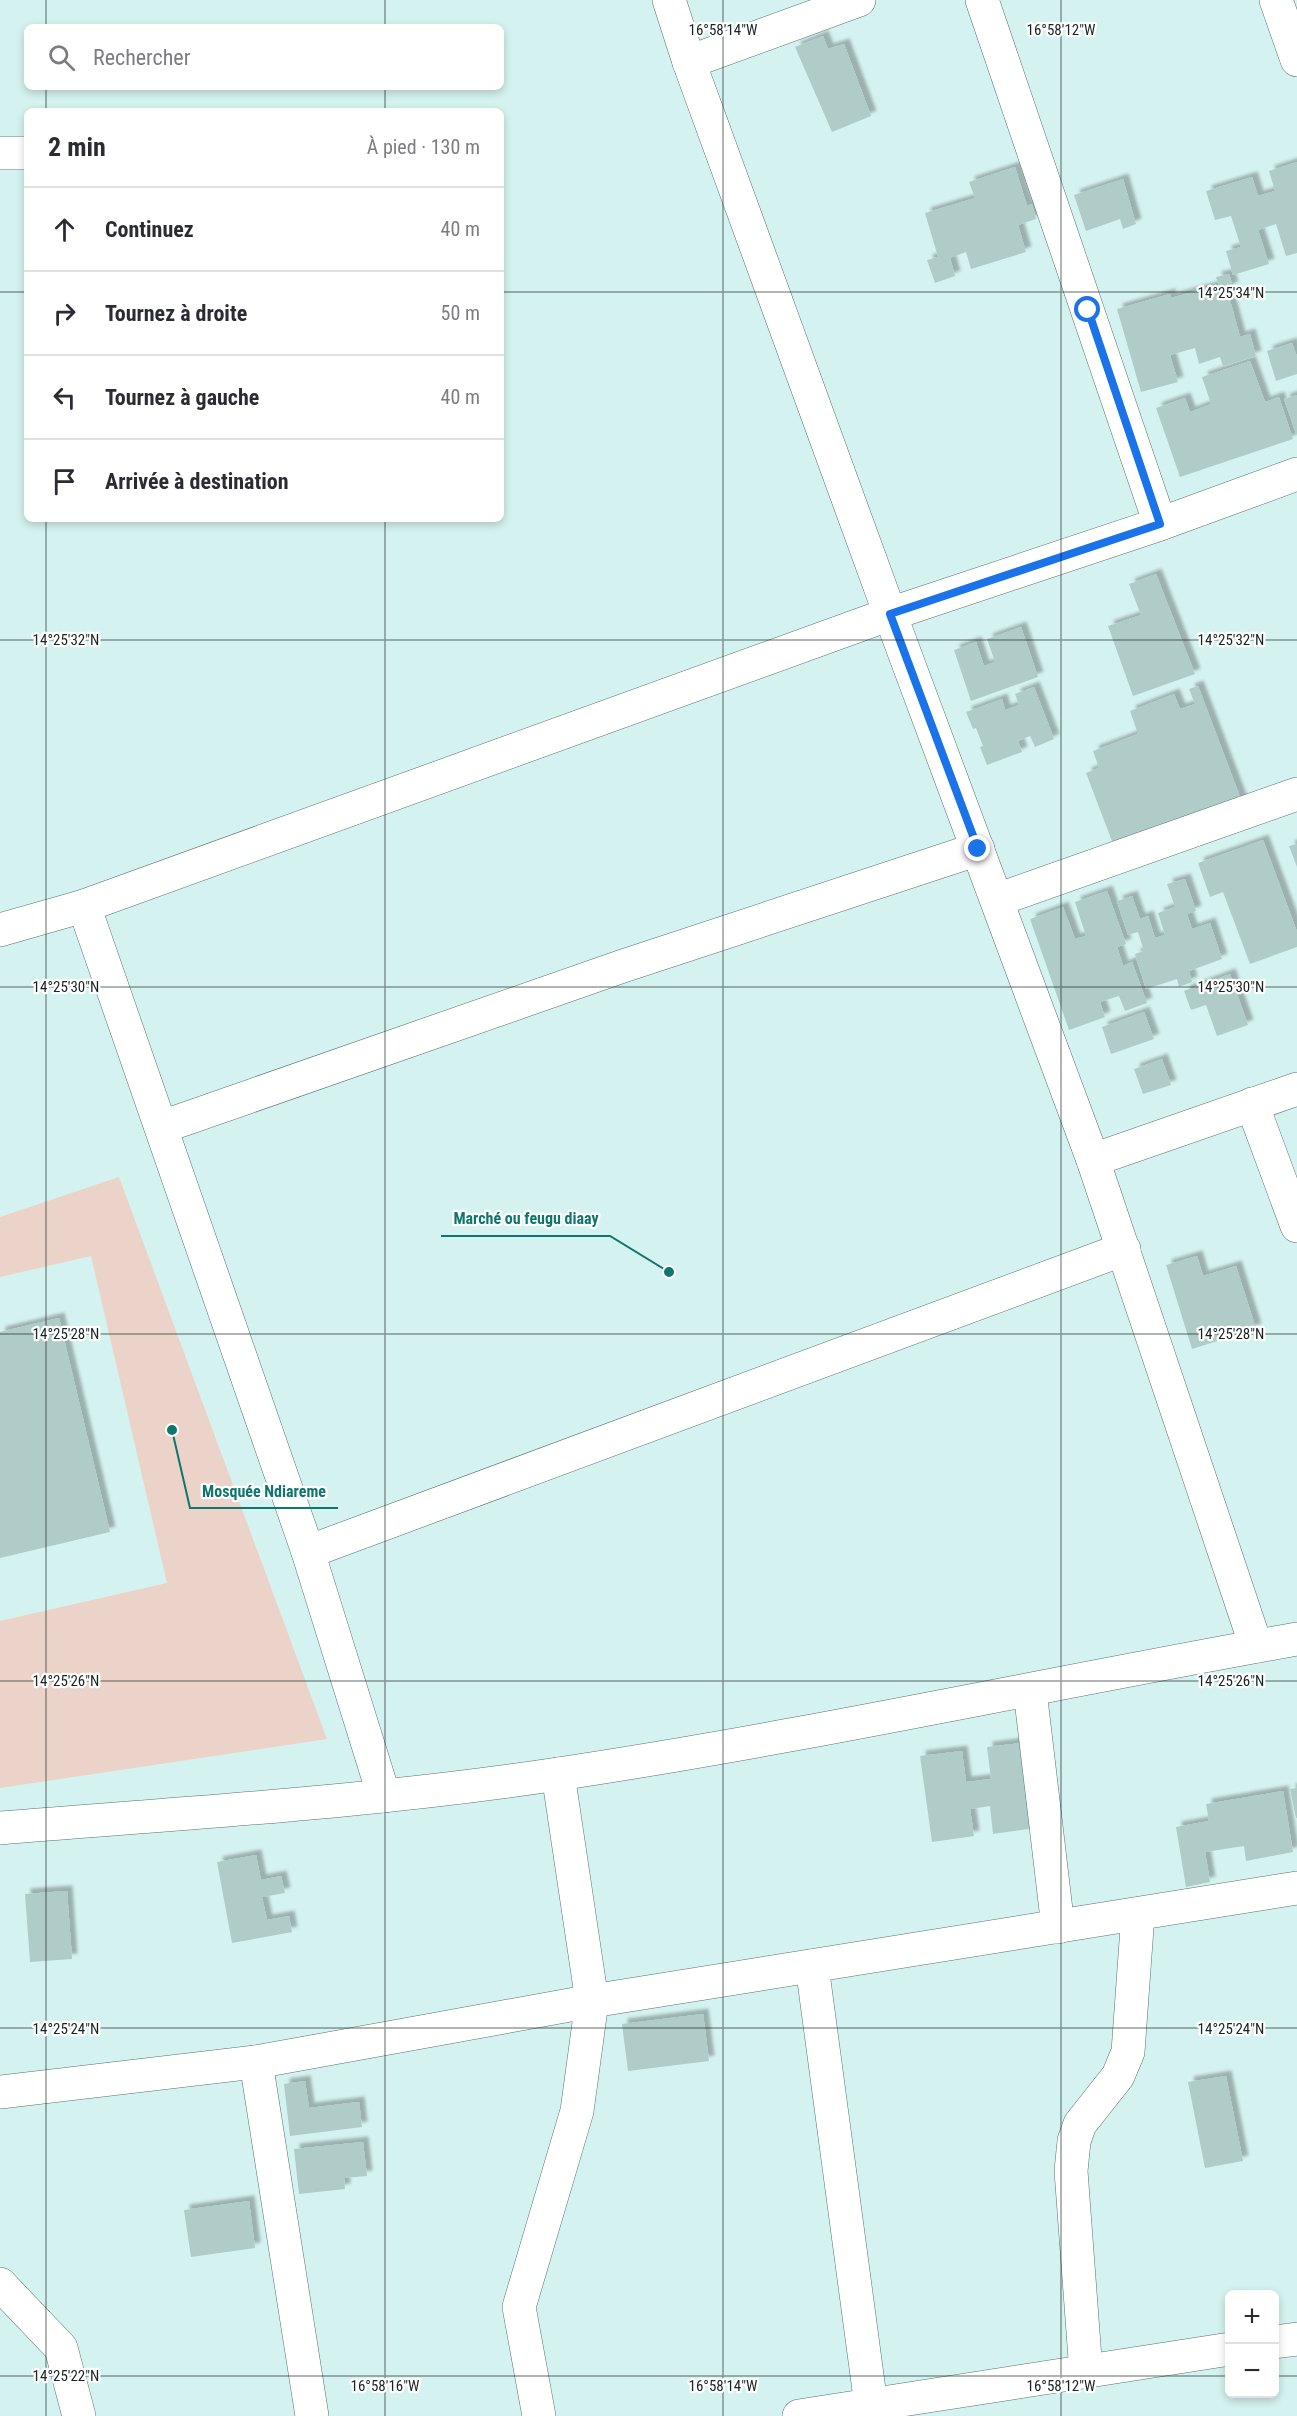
<!DOCTYPE html>
<html lang="fr">
<meta charset="utf-8">
<style>
body{margin:0;font-family:"Roboto Condensed",sans-serif;background:#f7f7f7;color:#2b2b33}
.controls{position:absolute;right:18px;bottom:18px;display:grid;overflow:hidden;border-radius:9px;box-shadow:0 3px 9px #0003}
.controls button{width:54px;height:54px;display:grid;place-items:center;padding:0;border:0;border-bottom:2px solid #e1e1e2;background:#fff;color:#2b2b33;font:30px sans-serif}
.stop{position:absolute;width:18px;height:18px;margin:-14px;border:4px solid #1a73e8;border-radius:50%;background:#fff}
.stop.end{background:#1a73e8;border-color:#fff;box-shadow:0 2px 6px #0008}
.list{margin:0;padding:0;list-style:none}
h2{display:flex;justify-content:space-between;align-items:center;height:78px;margin:0;padding:0 24px;font-size:26px}
h2 small{font-size:20px;font-weight:400;color:#7c7c81}
.list li{display:grid;grid-template-columns:39px 1fr auto;gap:18px;align-items:center;box-sizing:border-box;height:84px;padding:0 24px;border-top:2px solid #e1e1e2}
.list b{display:block;font-size:22px;white-space:nowrap}
.list em{font-size:20px;font-style:normal;color:#7c7c81}
.icon{flex:none;width:33px;height:33px;fill:none;stroke:currentColor;stroke-width:2;stroke-linecap:round;stroke-linejoin:round}
.map{position:relative;flex:none;width:1297px;height:2416px;overflow:hidden}
.search{position:absolute;background:#fff;box-shadow:0 3px 9px #0003;left:24px;top:24px;width:480px;height:66px;display:flex;align-items:center;gap:15px;box-sizing:border-box;padding:0 21px;border-radius:9px;color:#7c7c81;font-size:22px}
.panel{position:absolute;background:#fff;box-shadow:0 3px 9px #0003;left:24px;top:108px;width:480px;height:414px;border-radius:9px}
.map>svg:first-child{display:block}
.green{fill:#ebd3c9}
.building{fill:#afccc9;filter:url(#shadow)}
.lines{fill:none;stroke-linecap:round;stroke-linejoin:round}
.minor-casing{stroke:#57726f;stroke-width:34}
.major-casing{stroke:#57726f;stroke-width:34}
.minor{stroke:#fff;stroke-width:33}
.major{stroke:#fff;stroke-width:33}
.route{stroke:#1a73e8;stroke-width:8}
.ticks{fill:none;stroke:#172221;stroke-width:1.5;stroke-opacity:0.45}
.ticks-label{font-size:15px;text-anchor:middle;fill:#172221;stroke:#fff;stroke-width:4.5;stroke-linejoin:round;paint-order:stroke}
.leader{fill:none;stroke:#0f766e;stroke-width:2}
.callout-dot{fill:#0f766e;stroke:#fff;stroke-width:2}
.callout-label{font-size:16px;text-anchor:middle;font-weight:bold;fill:#0f766e;stroke:#fff;stroke-width:4.5;stroke-linejoin:round;paint-order:stroke}
</style>
<div class="map">
<svg width="1297" height="2416" viewBox="0 0 1297 2416">
<defs>
<filter id="shadow"><feDropShadow dx="5.5" dy="-5.5" stdDeviation="1.5" flood-color="#0004"/></filter>
</defs>
<rect width="100%" height="100%" fill="#d4f2ef"/>
<polygon class="green" points="119,1177 327,1739 0,1788 0,1621 167,1583 91,1256 0,1277 0,1217"/>
<g class="building">
<polygon points="823,36 828,49 844,44 871,116 832,132 795,47"/>
<polygon points="1297,162 1297,253 1286,256 1276,224 1258,230 1269,264 1233,275 1226,251 1241,247 1231,216 1215,220 1206,191 1252,177 1258,196 1275,191 1269,171"/>
<polygon points="1015,167 1027,206 1032,204 1036,219 1018,225 1026,252 971,269 966,252 950,258 955,276 935,283 927,260 938,257 925,213 975,198 969,182"/>
<polygon points="1123,179 1136,224 1123,229 1120,219 1086,231 1074,195"/>
<polygon points="1229,274 1233,287 1227,289 1240,337 1250,334 1256,356 1223,366 1220,357 1199,364 1195,348 1170,355 1178,382 1141,392 1117,309 1170,294 1171,298 1219,285 1216,277"/>
<polygon points="1292,343 1297,357 1297,374 1276,381 1267,351"/>
<polygon points="1250,361 1265,402 1279,397 1293,439 1180,477 1156,408 1185,398 1190,412 1211,404 1202,377"/>
<polygon points="1297,395 1297,436 1284,399"/>
<polygon points="1156,574 1195,674 1133,696 1108,626 1141,615 1129,584"/>
<polygon points="1021,627 1038,677 971,701 954,650 976,642 984,666 995,662 987,639"/>
<polygon points="1198,686 1242,802 1115,849 1086,773 1099,768 1093,751 1138,734 1130,711 1174,694 1180,709 1195,704 1189,689"/>
<polygon points="1034,687 1054,739 1035,747 1030,736 1018,741 1022,752 987,765 980,747 983,746 976,728 973,729 966,712 1002,699 1005,710 1019,705 1015,694"/>
<polygon points="1263,840 1297,932 1297,947 1250,964 1223,892 1210,897 1198,863"/>
<polygon points="1297,844 1297,867 1289,846"/>
<polygon points="1185,879 1196,911 1187,914 1192,929 1210,923 1222,959 1189,971 1192,982 1179,987 1177,979 1146,989 1135,954 1144,951 1138,932 1128,935 1117,901 1132,896 1140,919 1148,916 1155,938 1165,935 1158,913 1175,907 1167,884"/>
<polygon points="1107,891 1126,944 1117,947 1123,966 1132,962 1147,1003 1125,1011 1119,996 1100,1002 1105,1017 1069,1030 1030,919 1063,907 1075,939 1086,936 1075,902"/>
<polygon points="1230,974 1248,1025 1217,1036 1206,1005 1191,1010 1184,991"/>
<polygon points="1144,1012 1154,1039 1111,1054 1102,1027"/>
<polygon points="1162,1059 1171,1085 1143,1094 1134,1069"/>
<polygon points="1197,1256 1203,1276 1236,1266 1256,1329 1192,1349 1166,1265"/>
<polygon points="59,1318 110,1532 0,1558 0,1332"/>
<polygon points="1029,1742 1041,1827 993,1834 990,1806 970,1809 974,1836 932,1842 920,1756 962,1751 966,1782 991,1779 987,1747"/>
<polygon points="1297,1788 1297,1818 1296,1818 1290,1789"/>
<polygon points="1283,1791 1293,1852 1246,1861 1244,1846 1205,1852 1210,1882 1186,1887 1176,1827 1209,1821 1206,1804"/>
<polygon points="256,1855 261,1880 281,1876 285,1893 262,1897 267,1920 289,1916 292,1932 232,1943 217,1862"/>
<polygon points="67,1891 72,1959 30,1962 25,1894"/>
<polygon points="703,2014 709,2061 628,2071 622,2024"/>
<polygon points="1226,2076 1243,2161 1205,2168 1188,2082"/>
<polygon points="305,2081 309,2108 359,2102 362,2127 290,2136 284,2084"/>
<polygon points="363,2142 367,2176 344,2178 345,2189 299,2194 294,2149"/>
<polygon points="249,2201 255,2248 191,2257 184,2210"/>
</g>
<g class="lines">
<defs>
<g id="minor">
<polyline points="669,0 689,62 890,614 1093,1160 1256,1646"/>
<polyline points="982,0 1160,524"/>
<polyline points="1276,0 1297,60"/>
<polyline points="689,62 859,0"/>
<polyline points="0,153 27,153"/>
<polyline points="997,900 1297,794"/>
<polyline points="84,906 308,1552 384,1796"/>
<polyline points="0,930 84,906 890,614 1160,524 1297,474"/>
<polyline points="1252,1104 1297,1226"/>
<polyline points="162,1127 623,966 978,849"/>
<polyline points="1093,1160 1297,1089"/>
<polyline points="308,1552 1124,1249"/>
<polyline points="1030,1691 1058,1927"/>
<path d="M0 1828C186 1813 373 1802 558 1774 805 1737 1050 1683 1297 1639"/>
<polyline points="812,1966 871,2405"/>
<polyline points="256,2062 312,2416"/>
<polyline points="0,2092 256,2062 592,2001 1297,1888"/>
<polyline points="0,2284 61,2348 79,2416"/>
<polyline points="1086,2372 1071,2171 1074,2141 1080,2124 1118,2076 1128,2052 1138,1914"/>
<polyline points="539,2416 519,2307 577,2111 592,2001 558,1774"/>
</g>
<g id="major">
<polyline points="1274,2342 1297,2339"/>
<polyline points="799,2416 1230,2349"/>
</g>
</defs>
<use href="#minor" class="minor-casing"/>
<use href="#major" class="major-casing"/>
<use href="#minor" class="minor"/>
<use href="#major" class="major"/>
</g>
<g class="lines">
<polyline class="route" points="978,849 890,614 1160,524 1088,310"/>
</g>
<path class="ticks" d="M46 0V27M385 0V27M723 0V2416M1061 0V2416M46 87V111M385 87V111M0 292H27M501 292H1297M46 519V2416M385 519V2416M0 640H1297M0 987H1297M0 1334H1297M0 1681H1297M0 2028H1297M0 2376H1230M1274 2376H1297"/>
<g class="ticks-label">
<text x="723" y="35">16°58'14"W</text>
<text x="1061" y="35">16°58'12"W</text>
<text x="1231" y="298">14°25'34"N</text>
<text x="66" y="645">14°25'32"N</text>
<text x="1231" y="645">14°25'32"N</text>
<text x="66" y="992">14°25'30"N</text>
<text x="1231" y="992">14°25'30"N</text>
<text x="66" y="1339">14°25'28"N</text>
<text x="1231" y="1339">14°25'28"N</text>
<text x="66" y="1686">14°25'26"N</text>
<text x="1231" y="1686">14°25'26"N</text>
<text x="66" y="2034">14°25'24"N</text>
<text x="1231" y="2034">14°25'24"N</text>
<text x="66" y="2381">14°25'22"N</text>
<text x="385" y="2391">16°58'16"W</text>
<text x="723" y="2391">16°58'14"W</text>
<text x="1061" y="2391">16°58'12"W</text>
</g>
<path class="leader" d="M669 1272L610 1236H441M172 1430L190 1508H338"/>
<g class="callout-dot">
<circle cx="669" cy="1272" r="6"/>
<circle cx="172" cy="1430" r="6"/>
</g>
<g class="callout-label">
<text x="526" y="1224">Marché ou feugu diaay</text>
<text x="264" y="1497">Mosquée Ndiareme</text>
</g>
</svg>
<div class="controls">
<button>+</button>
<button>−</button>
</div>
<div class="stop" style="left:1088px;top:310px"></div>
<div class="stop end" style="left:978px;top:849px"></div>
<div class="search"><svg class="icon" aria-label="search" viewBox="0 0 24 24"><circle cx="10" cy="10" r="6"/><path d="M15 15l6 6"/></svg>Rechercher</div>
<section class="panel">
<h2>2 min<small>À pied · 130 m</small></h2>
<ul class="list">
<li><svg class="icon" aria-label="ahead" viewBox="0 0 24 24"><path d="M12 20V5M6 11l6-6 6 6"/></svg><div><b>Continuez</b></div><em>40 m</em></li>
<li><svg class="icon" aria-label="right" viewBox="0 0 24 24"><path d="M7 20v-9h11M14 6l5 5-5 5"/></svg><div><b>Tournez à droite</b></div><em>50 m</em></li>
<li><svg class="icon" aria-label="left" viewBox="0 0 24 24"><path d="M17 20v-9H6M10 6l-5 5 5 5"/></svg><div><b>Tournez à gauche</b></div><em>40 m</em></li>
<li><svg class="icon" aria-label="arrive" viewBox="0 0 24 24"><path d="M6 21V4h12l-3 4 3 4H6"/></svg><div><b>Arrivée à destination</b></div></li>
</ul>
</section>
</div>
